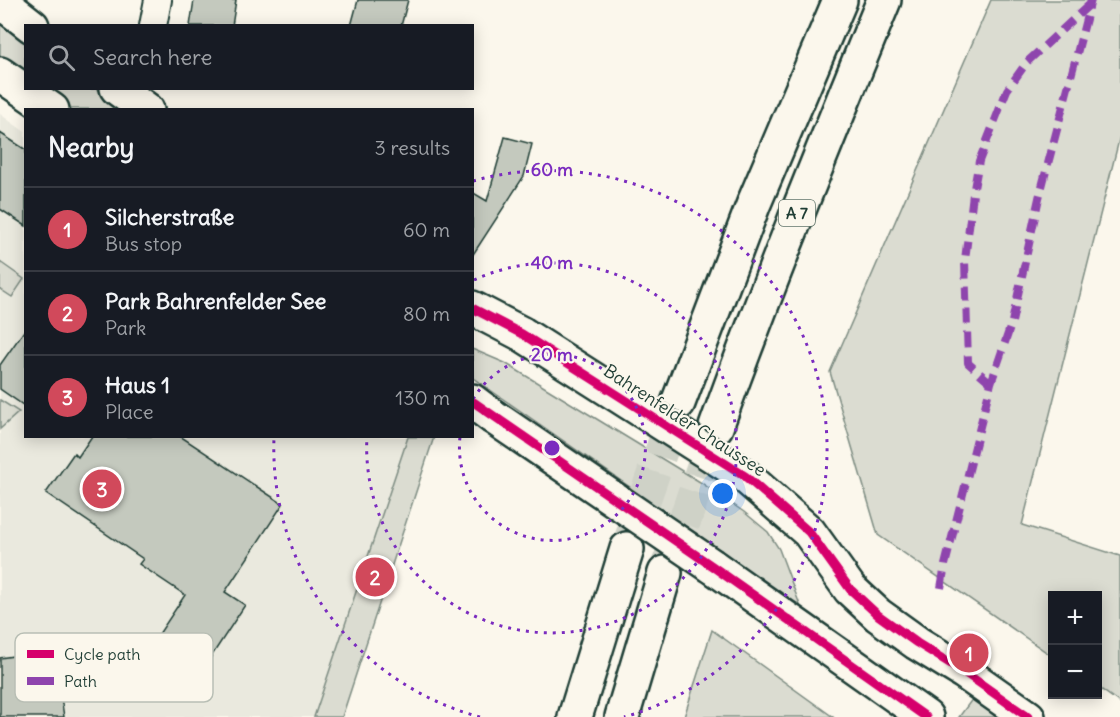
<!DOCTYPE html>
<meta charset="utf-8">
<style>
body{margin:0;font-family:Delius,sans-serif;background:#242831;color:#f1f3f6}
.controls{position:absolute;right:18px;bottom:18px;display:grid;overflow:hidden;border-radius:0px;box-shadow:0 3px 15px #0003}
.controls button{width:54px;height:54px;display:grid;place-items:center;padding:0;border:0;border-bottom:2px solid #363941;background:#171b24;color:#f1f3f6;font:30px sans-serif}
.you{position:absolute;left:723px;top:494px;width:21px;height:21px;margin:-15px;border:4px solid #fff;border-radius:50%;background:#1a73e8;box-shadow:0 0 0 9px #1a73e833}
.badge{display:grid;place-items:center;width:39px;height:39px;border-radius:50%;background:#d1495b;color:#fff;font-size:20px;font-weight:700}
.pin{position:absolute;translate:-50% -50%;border:3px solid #fff;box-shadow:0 2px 6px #0006}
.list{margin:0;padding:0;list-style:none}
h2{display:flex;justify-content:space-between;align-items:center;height:78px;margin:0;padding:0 24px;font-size:26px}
h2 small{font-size:20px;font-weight:400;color:#9ea1a6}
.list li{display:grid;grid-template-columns:39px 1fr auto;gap:18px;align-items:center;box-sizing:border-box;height:84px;padding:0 24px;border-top:2px solid #363941}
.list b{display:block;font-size:22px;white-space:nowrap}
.list p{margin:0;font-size:20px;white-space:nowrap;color:#9ea1a6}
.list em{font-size:20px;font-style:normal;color:#9ea1a6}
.icon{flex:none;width:33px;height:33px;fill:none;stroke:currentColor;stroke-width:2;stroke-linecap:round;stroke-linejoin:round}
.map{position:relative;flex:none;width:1120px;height:717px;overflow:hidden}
.search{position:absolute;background:#171b24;box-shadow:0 3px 15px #0003;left:24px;top:24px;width:450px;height:66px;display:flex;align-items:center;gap:15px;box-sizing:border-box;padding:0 21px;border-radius:0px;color:#9ea1a6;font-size:22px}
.panel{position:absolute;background:#171b24;box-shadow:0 3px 15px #0003;left:24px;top:108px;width:450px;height:330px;border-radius:0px}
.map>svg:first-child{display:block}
.built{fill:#eae9de}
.green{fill:#dbdcd1;stroke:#7d8c82;stroke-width:1.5}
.building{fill:#c4c9be;stroke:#1f3d34;stroke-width:1.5}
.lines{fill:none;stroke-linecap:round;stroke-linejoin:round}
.highway-tunnel{stroke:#cfd2c7;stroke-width:33;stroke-dasharray:33 16;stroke-linecap:butt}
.street-casing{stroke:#1f3d34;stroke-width:30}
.secondary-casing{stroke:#1f3d34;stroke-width:38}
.highway-casing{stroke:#1f3d34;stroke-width:38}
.street{stroke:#fbf7ec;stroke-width:26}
.secondary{stroke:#fbf7ec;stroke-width:33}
.highway{stroke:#fbf7ec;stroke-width:33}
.secondary-bridge-casing{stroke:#1f3d34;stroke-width:38;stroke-linecap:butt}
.secondary-bridge{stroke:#fbf7ec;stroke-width:33}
.quiet{stroke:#8e44ad;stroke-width:8;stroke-dasharray:15 8;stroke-linecap:butt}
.cycleway-casing{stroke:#fbf7ec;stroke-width:13}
.cycleway{stroke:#d6006c;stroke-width:9}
.ring{fill:none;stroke:#7b2cbf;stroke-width:3;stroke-dasharray:3 6}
.labels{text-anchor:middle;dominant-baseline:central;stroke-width:4.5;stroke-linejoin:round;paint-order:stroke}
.shield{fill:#fbf7ec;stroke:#61756b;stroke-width:1.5}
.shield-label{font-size:16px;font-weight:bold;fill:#1f3d34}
.street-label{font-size:18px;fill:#1f3d34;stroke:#fbf7ec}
.key{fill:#fbf7ec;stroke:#b9bfb5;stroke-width:1.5}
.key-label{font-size:16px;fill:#1f3d34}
.centre{fill:#7b2cbf;stroke:#fbf7ec;stroke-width:3}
.ring-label{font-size:18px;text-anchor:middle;font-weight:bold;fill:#7b2cbf;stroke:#fbf7ec;stroke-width:4.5;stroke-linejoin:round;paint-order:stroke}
</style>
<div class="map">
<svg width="1120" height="717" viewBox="0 0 1120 717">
<rect width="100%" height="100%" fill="#fbf7ec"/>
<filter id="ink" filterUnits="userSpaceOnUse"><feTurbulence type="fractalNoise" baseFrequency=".0167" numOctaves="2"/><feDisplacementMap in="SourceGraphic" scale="12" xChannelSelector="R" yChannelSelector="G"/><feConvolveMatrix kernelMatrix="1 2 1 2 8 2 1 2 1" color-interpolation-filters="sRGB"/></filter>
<g filter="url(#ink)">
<polygon class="built" points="0,114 25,132 26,436 408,437 314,717 0,717"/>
<g class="green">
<polygon points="991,0 1120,0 1120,136 1022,525 1120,556 1120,703 1098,687 1098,596 1052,596 1052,656 878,535 830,372"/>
<polygon points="0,21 25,38 25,78 0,60"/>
<polygon points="40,89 97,89 127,109 69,109"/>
<polygon points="0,262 24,279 12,297 0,289"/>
<polygon points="472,349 505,363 700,482 744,512 768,532 779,549 800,605 759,580 726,554 473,378"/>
<polygon points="0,400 19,412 0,429"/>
<polygon points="408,437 434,437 342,717 314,717"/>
<polygon points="712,630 833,717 684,717"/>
<polygon points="973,698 999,717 959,717"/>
</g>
<g class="building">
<polygon points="194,0 236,0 232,26 190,26"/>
<polygon points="358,0 408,0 401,26 351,26"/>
<polygon points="0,133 26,150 26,226 0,209"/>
<polygon points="505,137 532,144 524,176 472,256 472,192 487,201"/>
<polygon points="26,328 26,407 0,389 0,365"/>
<polygon points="92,436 180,436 283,504 225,592 245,605 188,692 141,661 185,595 139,564 143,559 46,493 74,453 78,457"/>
<polygon points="54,650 64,717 0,717 0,658"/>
</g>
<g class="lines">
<g class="highway-tunnel">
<polyline points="627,549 678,403"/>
<polyline points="666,569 686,517 716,427"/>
</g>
<defs>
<polyline id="street" points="153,26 158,0"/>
<g id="secondary">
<polyline points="0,1 32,26"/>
<polyline points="0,74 52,110"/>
<polyline points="117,88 147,110"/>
<polyline points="472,308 522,334"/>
<polyline points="472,401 492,416"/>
<polyline points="745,476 809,532 850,589 878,615 917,643 964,672 1028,717"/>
<polyline points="712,566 926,717"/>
</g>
<g id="highway">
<polyline points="678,403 754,203 840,0"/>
<path d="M716 427C768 283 826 142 884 0"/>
<polyline points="575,717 627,549"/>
<polyline points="622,717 665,573"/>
</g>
</defs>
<use href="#street" class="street-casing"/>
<use href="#secondary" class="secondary-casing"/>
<use href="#highway" class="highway-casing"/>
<use href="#street" class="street"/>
<use href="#secondary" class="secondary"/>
<use href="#highway" class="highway"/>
<defs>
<g id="secondary-bridge">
<polyline points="522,334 745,476"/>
<polyline points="492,416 712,566"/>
</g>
</defs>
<use href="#secondary-bridge" class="secondary-bridge-casing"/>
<use href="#secondary-bridge" class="secondary-bridge"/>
<g class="quiet">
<polyline points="991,383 968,363 965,260 973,194 979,161 1007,90 1027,62 1089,5"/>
<polyline points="941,588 945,565 991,383 1012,322 1039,198 1091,0"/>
</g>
<defs>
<g id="cycleway">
<polyline points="472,308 522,334 745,476 809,532 850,589 878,615 917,643 964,672 1028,717"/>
<polyline points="472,401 712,566 926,717"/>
</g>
</defs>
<use href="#cycleway" class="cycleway-casing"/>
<use href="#cycleway" class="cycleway"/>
</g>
</g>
<g class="ring">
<path d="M473 399A93 93 0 1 1 460 437"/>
<path d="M474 280A185 185 0 1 1 367 437"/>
<path d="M480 717A278 278 0 0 1 274 438M473 181A278 278 0 1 1 624 717"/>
</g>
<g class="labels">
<rect class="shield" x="779" y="200" width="36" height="26" rx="4.5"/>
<g class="shield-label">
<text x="797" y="213">A 7</text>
</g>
<g class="street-label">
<text transform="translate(685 420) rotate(33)">Bahrenfelder Chaussee</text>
</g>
</g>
<rect x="15" y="633" width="198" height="69" rx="9" class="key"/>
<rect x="27" y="650" width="27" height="8" fill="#d6006c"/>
<rect x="27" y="677" width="27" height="8" fill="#8e44ad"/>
<g class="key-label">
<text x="64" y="660">Cycle path</text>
<text x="64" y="687">Path</text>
</g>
<circle cx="552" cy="448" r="9" class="centre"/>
<g class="ring-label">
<text x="552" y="176">60 m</text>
<text x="552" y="269">40 m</text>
<text x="552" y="361">20 m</text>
</g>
</svg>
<div class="controls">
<button>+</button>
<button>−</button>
</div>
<div class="you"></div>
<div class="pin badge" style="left:969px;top:653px">1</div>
<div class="pin badge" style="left:375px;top:577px">2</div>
<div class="pin badge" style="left:102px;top:489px">3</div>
<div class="search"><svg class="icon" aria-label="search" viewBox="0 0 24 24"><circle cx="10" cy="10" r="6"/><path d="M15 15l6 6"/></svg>Search here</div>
<section class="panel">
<h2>Nearby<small>3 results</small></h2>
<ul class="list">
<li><span class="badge">1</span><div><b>Silcherstraße</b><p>Bus stop</p></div><em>60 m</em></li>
<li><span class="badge">2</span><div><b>Park Bahrenfelder See</b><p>Park</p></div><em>80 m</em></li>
<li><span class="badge">3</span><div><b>Haus 1</b><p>Place</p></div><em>130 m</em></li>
</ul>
</section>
</div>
